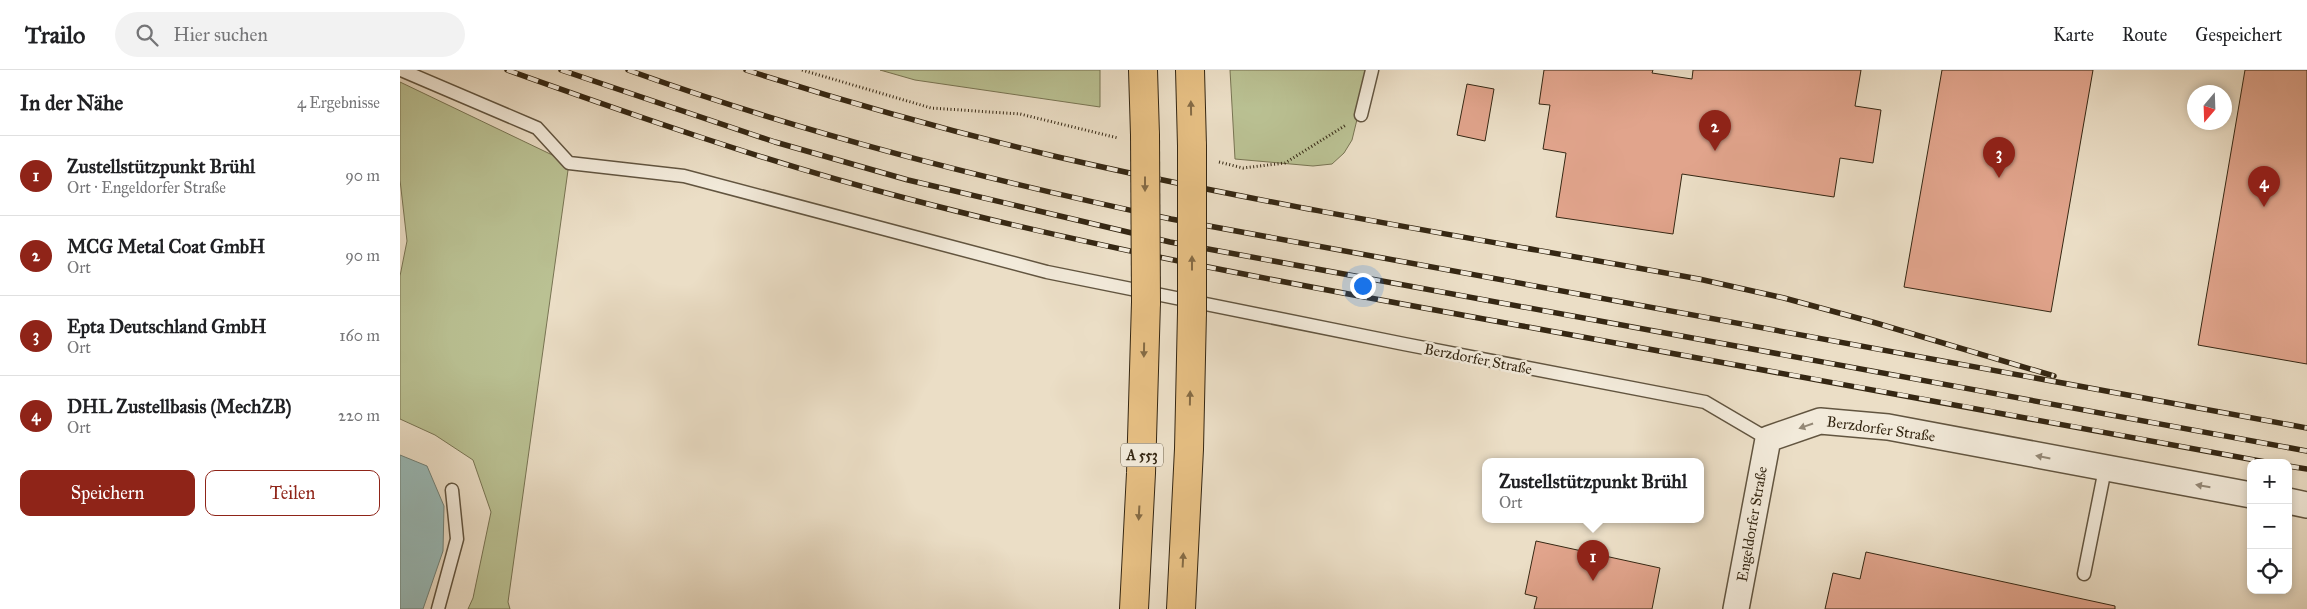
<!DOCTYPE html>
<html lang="de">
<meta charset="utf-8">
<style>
body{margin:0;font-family:"IM FELL Great Primer",serif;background:#f2f2f2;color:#202124}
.controls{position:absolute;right:15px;bottom:15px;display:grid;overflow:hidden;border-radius:10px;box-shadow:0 2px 8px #0003}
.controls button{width:45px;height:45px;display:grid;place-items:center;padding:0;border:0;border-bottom:1px solid #e0e0e0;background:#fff;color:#202124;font:25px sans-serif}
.compass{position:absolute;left:1787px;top:15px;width:45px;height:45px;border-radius:50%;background:#fff;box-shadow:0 2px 8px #0003;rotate:199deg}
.you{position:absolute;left:962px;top:215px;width:18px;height:18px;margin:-12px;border:4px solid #fff;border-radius:50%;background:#1a73e8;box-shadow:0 0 0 8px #1a73e833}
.badge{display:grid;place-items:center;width:32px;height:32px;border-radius:50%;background:#8f2418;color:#fff;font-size:16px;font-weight:700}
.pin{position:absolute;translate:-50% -41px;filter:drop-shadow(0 1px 2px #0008)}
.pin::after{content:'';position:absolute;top:26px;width:18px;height:15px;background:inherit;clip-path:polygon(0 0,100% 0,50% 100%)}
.popup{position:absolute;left:1082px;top:388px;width:222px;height:65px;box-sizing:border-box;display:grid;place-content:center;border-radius:10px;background:#fff;filter:drop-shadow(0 1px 4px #0005);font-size:16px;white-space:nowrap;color:#757577}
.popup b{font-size:19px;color:#202124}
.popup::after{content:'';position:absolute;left:50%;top:100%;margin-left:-10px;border:10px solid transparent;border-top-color:#fff}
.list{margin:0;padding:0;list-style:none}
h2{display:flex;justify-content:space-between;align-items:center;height:65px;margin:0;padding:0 20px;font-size:21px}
h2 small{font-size:16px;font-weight:400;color:#757577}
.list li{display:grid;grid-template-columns:32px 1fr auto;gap:15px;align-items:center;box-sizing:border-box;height:80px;padding:0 20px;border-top:1px solid #e0e0e0}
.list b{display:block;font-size:19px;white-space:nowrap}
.list p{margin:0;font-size:16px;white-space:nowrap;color:#757577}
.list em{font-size:16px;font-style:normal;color:#757577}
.actions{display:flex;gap:10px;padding:15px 20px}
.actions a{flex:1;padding:11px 0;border:1px solid #8f2418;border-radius:10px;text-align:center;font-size:18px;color:#8f2418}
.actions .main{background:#8f2418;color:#fff}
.icon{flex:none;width:28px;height:28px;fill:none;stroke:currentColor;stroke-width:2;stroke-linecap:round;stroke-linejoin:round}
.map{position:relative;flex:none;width:1907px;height:539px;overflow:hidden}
header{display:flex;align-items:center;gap:30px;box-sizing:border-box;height:70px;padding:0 25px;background:#fff;border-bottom:1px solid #e0e0e0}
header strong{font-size:24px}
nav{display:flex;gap:28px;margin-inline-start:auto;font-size:18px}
.search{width:350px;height:45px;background:#f2f2f2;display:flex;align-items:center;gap:12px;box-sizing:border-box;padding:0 18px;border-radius:28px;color:#757577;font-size:19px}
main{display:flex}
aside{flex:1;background:#fff}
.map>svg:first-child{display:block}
.green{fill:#bac193;stroke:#787453}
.water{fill:#99bbb9;stroke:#718077}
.building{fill:#e1a48c;stroke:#352713}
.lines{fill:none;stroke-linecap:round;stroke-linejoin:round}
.service-casing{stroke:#625540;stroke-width:15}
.minor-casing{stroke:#625540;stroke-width:28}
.trunk-casing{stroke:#352713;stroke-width:30}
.motorway-casing{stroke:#352713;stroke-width:30}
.path{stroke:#352713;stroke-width:3;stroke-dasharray:1 2.5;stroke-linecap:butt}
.service{stroke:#f2eada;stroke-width:12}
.minor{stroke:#f2eada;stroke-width:25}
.trunk{stroke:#e6bf83;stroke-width:28}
.motorway{stroke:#e6bf83;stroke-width:28}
.rail-casing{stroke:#352713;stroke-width:5.5}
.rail{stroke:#f2eada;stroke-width:4;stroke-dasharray:11;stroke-linecap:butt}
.trunk-bridge-casing{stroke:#352713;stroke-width:30;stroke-linecap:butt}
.motorway-bridge-casing{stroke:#352713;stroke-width:30;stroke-linecap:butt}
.trunk-bridge{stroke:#e6bf83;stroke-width:28}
.motorway-bridge{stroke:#e6bf83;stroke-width:28}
.oneway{fill:#856b45}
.oneway2{fill:#948876}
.labels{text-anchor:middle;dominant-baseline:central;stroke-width:5;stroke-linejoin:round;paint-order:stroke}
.shield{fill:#f2eada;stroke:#6e624f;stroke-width:1}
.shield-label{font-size:14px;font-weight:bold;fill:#352713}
.street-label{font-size:15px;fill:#352713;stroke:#f2eada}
</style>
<header>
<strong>Trailo</strong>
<div class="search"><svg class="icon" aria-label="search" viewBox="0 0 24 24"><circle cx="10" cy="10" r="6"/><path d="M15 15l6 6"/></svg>Hier suchen</div>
<nav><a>Karte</a><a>Route</a><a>Gespeichert</a></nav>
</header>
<main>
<aside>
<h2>In der Nähe<small>4 Ergebnisse</small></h2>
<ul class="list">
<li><span class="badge">1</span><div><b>Zustellstützpunkt Brühl</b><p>Ort · Engeldorfer Straße</p></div><em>90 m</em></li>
<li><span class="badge">2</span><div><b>MCG Metal Coat GmbH</b><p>Ort</p></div><em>90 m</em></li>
<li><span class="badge">3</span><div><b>Epta Deutschland GmbH</b><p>Ort</p></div><em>160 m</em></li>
<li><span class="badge">4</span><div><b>DHL Zustellbasis (MechZB)</b><p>Ort</p></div><em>220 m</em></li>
</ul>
<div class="actions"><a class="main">Speichern</a><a>Teilen</a></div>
</aside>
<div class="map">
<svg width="1907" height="539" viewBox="0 0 1907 539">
<rect width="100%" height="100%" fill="#ebdec6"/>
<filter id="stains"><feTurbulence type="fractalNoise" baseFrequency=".004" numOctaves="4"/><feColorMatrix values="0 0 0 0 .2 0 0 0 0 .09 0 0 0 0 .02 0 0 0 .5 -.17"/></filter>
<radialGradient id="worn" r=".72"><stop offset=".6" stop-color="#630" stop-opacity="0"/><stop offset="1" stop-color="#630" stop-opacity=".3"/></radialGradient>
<g class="green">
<polygon points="480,0 700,0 700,37 515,10"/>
<polygon points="830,0 969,0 952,70 944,83 932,94 913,96 835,89"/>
<polygon points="0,12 169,93 108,532 110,539 68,539 73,528 91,442 73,390 35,365 0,349 0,206 7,171 0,110"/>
</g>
<polygon class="water" points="0,385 27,396 44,436 43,481 23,539 0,539"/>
<g class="building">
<polygon points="1144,0 1253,0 1252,3 1292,9 1293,0 1461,0 1455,36 1481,40 1473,93 1440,88 1434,127 1282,104 1273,164 1156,147 1166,83 1143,79 1150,35 1139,34"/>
<polygon points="1542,0 1693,0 1651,242 1504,217"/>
<polygon points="1845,0 1907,0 1907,294 1798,275"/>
<polygon points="1067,14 1094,19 1085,71 1057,65"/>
<polygon points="1136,471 1260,498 1252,539 1134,539 1137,527 1125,524"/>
<polygon points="1466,482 1715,536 1715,539 1425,539 1433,503 1460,509"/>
</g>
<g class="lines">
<defs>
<g id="service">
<polyline points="1,0 137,58 169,93 284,106 647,202 1004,274 1305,332 1368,369"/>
<polyline points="961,45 972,0"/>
<polyline points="1684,504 1705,399"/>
<polyline points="38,539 57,469 52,420"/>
</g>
<g id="minor">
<polyline points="1888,431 1907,435"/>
<polyline points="1336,539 1368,369 1420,351 1488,357 1851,425"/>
</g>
<g id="trunk">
<polyline points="743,0 745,65"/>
<polyline points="734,539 741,403 746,232"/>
</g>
<g id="motorway">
<polyline points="790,0 792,76"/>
<polyline points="781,539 789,379 792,242"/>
</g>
</defs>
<use href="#service" class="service-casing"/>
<use href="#minor" class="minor-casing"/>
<use href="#trunk" class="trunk-casing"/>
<use href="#motorway" class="motorway-casing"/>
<g class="path">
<polyline points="402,0 531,38 620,44 718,68"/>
<polyline points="819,92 843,98 885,93 946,55"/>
</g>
<use href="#service" class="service"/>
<use href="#minor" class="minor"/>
<use href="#trunk" class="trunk"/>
<use href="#motorway" class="motorway"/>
<defs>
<g id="rail">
<path d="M107 0C238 47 370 93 505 128 710 182 920 219 1128 257 1376 302 1624 347 1871 393"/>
<polyline points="161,0 375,72 508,110 770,172 1907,381"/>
<path d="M228 0C405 64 588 110 771 149L1907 358"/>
<path d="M346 0C449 33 553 62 658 87 870 136 1085 170 1299 209L1384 228 1476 253 1654 306"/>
<polyline points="1888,396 1907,399"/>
</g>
</defs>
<use href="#rail" class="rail-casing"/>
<use href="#rail" class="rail"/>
<defs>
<polyline id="trunk-bridge" points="745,65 746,232"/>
<polyline id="motorway-bridge" points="792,76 792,242"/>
</defs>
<use href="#trunk-bridge" class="trunk-bridge-casing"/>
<use href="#motorway-bridge" class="motorway-bridge-casing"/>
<use href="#trunk-bridge" class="trunk-bridge"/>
<use href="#motorway-bridge" class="motorway-bridge"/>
</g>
<defs><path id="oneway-solid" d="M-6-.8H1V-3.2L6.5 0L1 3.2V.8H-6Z" transform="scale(1.25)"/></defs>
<g class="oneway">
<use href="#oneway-solid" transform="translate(791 38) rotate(-91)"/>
<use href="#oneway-solid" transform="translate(745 114) rotate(90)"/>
<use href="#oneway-solid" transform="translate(792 193) rotate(-90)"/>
<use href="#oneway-solid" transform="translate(744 280) rotate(91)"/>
<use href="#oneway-solid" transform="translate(790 328) rotate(-89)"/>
<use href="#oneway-solid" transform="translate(739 443) rotate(93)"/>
<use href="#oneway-solid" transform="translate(783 490) rotate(-87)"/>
</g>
<g class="oneway2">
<use href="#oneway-solid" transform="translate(1406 356) rotate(161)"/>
<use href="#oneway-solid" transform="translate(1643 387) rotate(-169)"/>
<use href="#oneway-solid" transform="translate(1803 416) rotate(-170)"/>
</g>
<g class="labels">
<rect class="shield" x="721" y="373.5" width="42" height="23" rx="4"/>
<g class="shield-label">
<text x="742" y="385">A 553</text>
</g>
<g class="street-label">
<text transform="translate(1078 289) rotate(11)">Berzdorfer Straße</text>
<text transform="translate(1481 359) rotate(8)">Berzdorfer Straße</text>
<text transform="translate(1352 454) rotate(-80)">Engeldorfer Straße</text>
</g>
</g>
<rect width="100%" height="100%" filter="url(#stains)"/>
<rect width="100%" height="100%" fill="url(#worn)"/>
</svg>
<div class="controls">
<button>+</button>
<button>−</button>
<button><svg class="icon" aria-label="locate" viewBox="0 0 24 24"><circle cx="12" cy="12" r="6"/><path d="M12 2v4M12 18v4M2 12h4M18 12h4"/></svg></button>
</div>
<svg class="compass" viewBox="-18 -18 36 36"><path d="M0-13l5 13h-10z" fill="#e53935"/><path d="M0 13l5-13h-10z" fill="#757577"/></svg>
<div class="you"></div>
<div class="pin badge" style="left:1193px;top:511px">1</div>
<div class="popup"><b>Zustellstützpunkt Brühl</b>Ort</div>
<div class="pin badge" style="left:1315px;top:81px">2</div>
<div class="pin badge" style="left:1599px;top:108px">3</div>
<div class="pin badge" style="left:1864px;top:137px">4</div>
</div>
</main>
